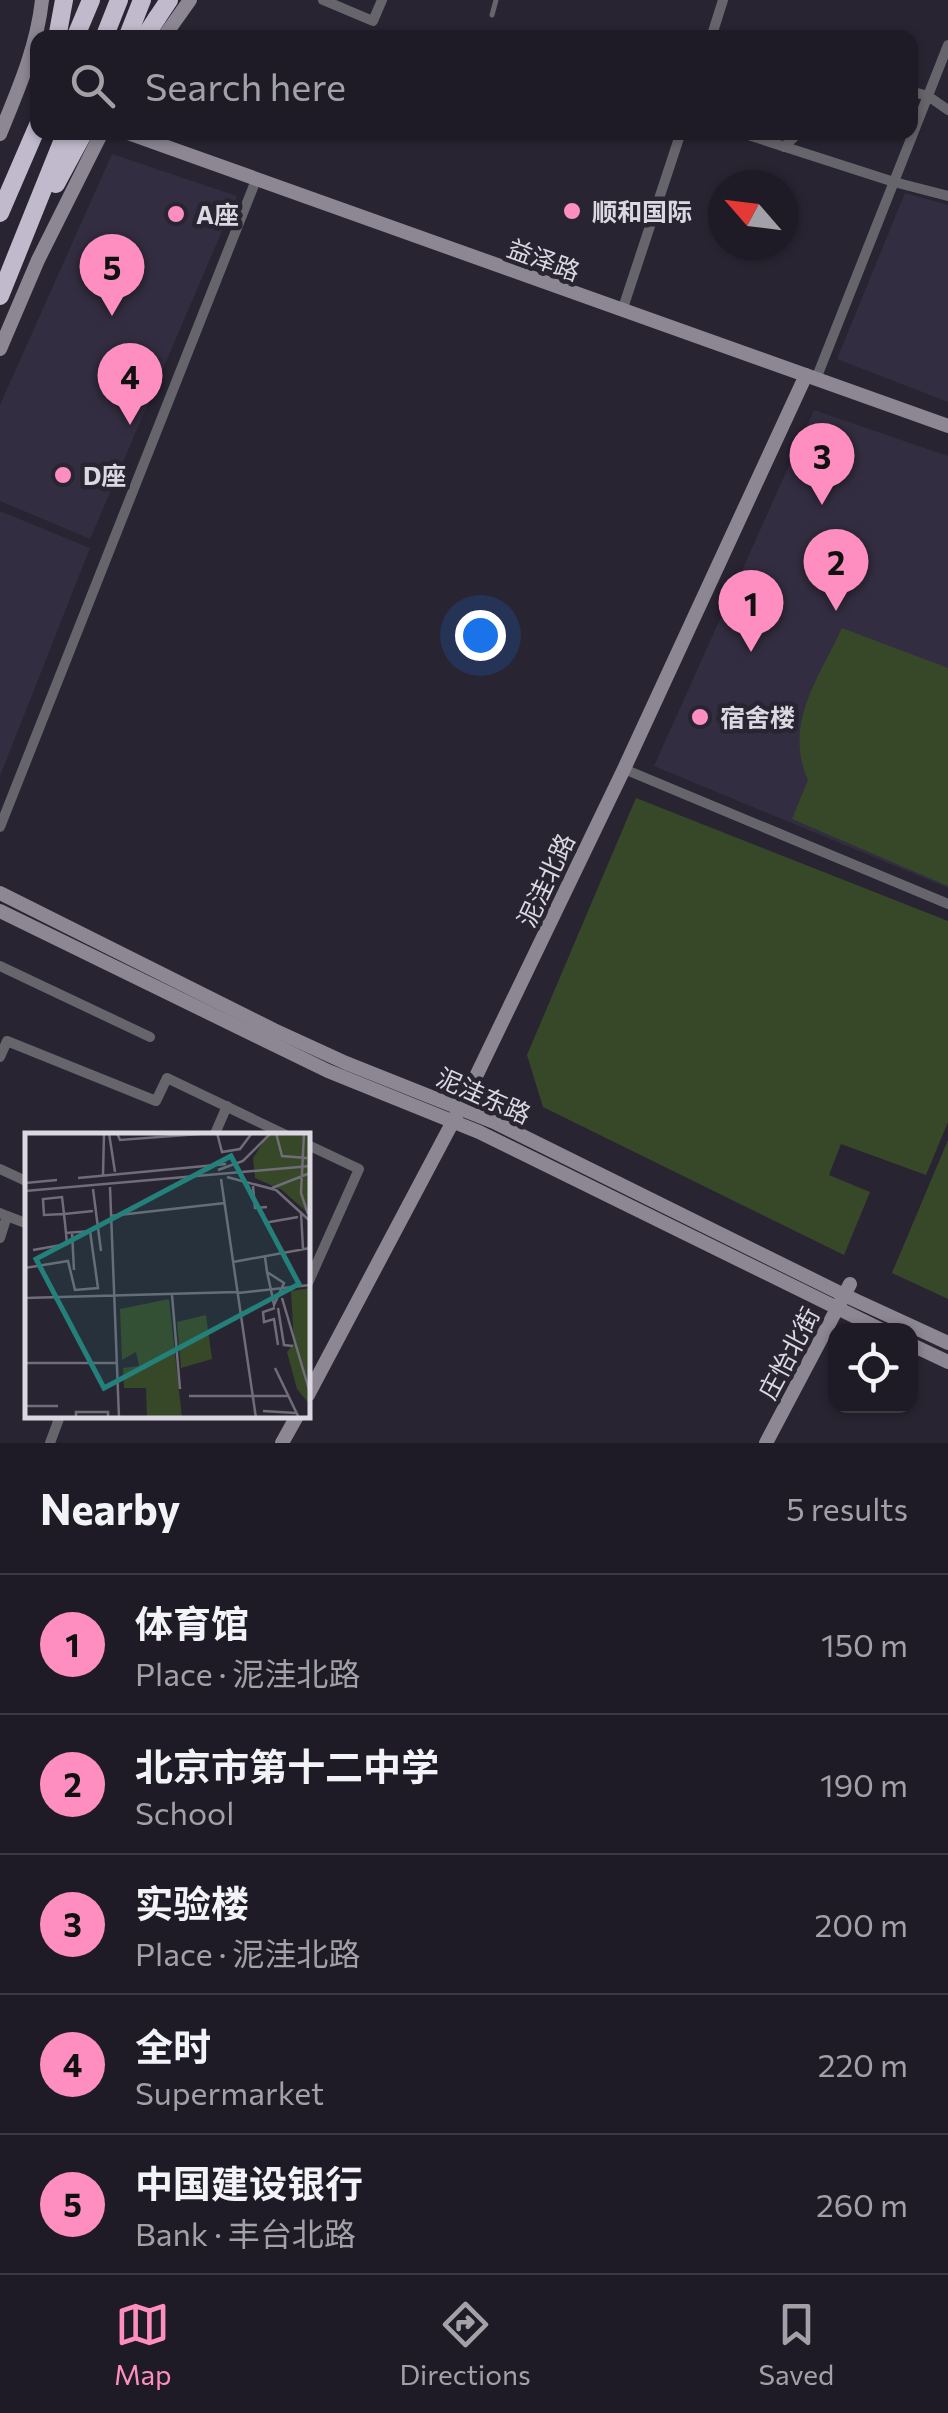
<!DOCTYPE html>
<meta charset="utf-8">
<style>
body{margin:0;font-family:Commissioner,"Noto Sans SC",sans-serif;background:#26242e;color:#f1f3f6}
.controls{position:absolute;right:30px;bottom:30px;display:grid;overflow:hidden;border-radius:20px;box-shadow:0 2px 8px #0004}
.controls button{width:90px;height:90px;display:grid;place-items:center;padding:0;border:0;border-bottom:2px solid #3c3943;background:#1e1b26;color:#f1f3f6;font:50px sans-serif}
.compass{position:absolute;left:708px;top:170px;width:90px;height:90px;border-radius:50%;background:#1e1b26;box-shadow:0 2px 8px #0004;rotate:298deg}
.you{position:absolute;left:480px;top:635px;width:35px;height:35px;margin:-25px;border:8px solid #fff;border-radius:50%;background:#1a73e8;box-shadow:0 0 0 15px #1a73e833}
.badge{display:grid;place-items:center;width:65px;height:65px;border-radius:50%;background:#fd8ebf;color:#111;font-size:32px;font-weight:700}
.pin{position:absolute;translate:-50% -82px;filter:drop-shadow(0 2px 5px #0008)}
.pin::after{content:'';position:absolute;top:52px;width:35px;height:30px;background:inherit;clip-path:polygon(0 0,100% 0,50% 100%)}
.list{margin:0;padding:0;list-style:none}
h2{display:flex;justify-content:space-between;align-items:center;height:130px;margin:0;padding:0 40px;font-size:42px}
h2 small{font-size:32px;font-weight:400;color:#a1a1a7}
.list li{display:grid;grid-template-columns:65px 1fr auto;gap:30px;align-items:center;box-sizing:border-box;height:140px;padding:0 40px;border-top:2px solid #3c3943}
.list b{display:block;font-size:38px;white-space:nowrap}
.list p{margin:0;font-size:32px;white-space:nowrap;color:#a1a1a7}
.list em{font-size:32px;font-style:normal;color:#a1a1a7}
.icon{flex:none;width:55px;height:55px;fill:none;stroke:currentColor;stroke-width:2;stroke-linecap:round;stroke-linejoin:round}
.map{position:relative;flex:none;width:948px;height:1443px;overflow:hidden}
.search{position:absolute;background:#1e1b26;box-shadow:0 2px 8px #0004;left:30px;right:30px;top:30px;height:110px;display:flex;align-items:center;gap:25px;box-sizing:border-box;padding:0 35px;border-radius:20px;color:#a1a1a7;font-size:38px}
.sheet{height:830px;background:#1e1b26}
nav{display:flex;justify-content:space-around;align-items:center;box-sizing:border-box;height:140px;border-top:2px solid #3c3943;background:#1e1b26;font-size:28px;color:#a1a1a7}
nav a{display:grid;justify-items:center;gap:5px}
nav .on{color:#fd8ebf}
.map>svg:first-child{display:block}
.built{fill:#322d40}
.green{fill:#374828}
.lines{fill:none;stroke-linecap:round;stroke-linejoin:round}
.lane{stroke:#67656c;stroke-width:5}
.street{stroke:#67656c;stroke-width:10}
.secondary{stroke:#8c8793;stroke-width:14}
.highway{stroke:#c1bacc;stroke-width:18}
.highway-bridge{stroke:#c1bacc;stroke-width:18}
.poi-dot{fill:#fd8ebf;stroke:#282432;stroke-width:4}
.labels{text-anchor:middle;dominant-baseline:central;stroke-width:9;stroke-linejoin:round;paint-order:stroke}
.poi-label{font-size:25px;font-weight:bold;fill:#dbd8e2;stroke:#282432;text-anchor:start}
.street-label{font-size:25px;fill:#dbd8e2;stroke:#282432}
.inset-road{fill:none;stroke:#706c78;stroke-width:2.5}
.view{fill:#23807a;fill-opacity:0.15;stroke:#23807a;stroke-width:5}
.inset-edge{fill:none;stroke:#dbd8e2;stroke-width:5}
</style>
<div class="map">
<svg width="948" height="1443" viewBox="0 0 948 1443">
<rect width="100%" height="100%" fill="#282432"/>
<g class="built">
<polygon points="112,154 237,196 90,539 0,501 0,405"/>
<polygon points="905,193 948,205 948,402 837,359"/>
<polygon points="814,410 948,456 948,888 654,766"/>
<polygon points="0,511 90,548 0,776"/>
</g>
<g class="green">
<path d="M842 628 948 668V886L792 819 808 780C783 724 819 678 842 628Z"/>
<polygon points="636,798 948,921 948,1122 926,1175 841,1144 829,1175 870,1192 844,1255 543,1107 527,1055"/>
<polygon points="948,1140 948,1299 892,1273"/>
</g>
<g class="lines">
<polyline class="lane" points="492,15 496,0"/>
<g class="street">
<polyline points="323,0 373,21 382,0"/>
<polyline points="711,38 723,0"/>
<polyline points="910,91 928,96 948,110"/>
<polyline points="739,132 894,182 948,196"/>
<polyline points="784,147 799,132"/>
<polyline points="622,311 681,132"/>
<polyline points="816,379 948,45"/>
<polyline points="624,769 948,904"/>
<polyline points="0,827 256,180"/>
<polyline points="0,966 150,1037"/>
<polyline points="0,1057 7,1041 156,1101 167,1078 288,1136"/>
<polyline points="214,1136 227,1106"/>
<polyline points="308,1145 359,1169 308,1283"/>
<polyline points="0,1169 28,1182"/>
<polyline points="0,1213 7,1216 0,1238"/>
<polyline points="7,1216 28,1224"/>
<polyline points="50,1443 60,1416"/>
</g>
<g class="secondary">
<polyline points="163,38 190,0"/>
<polyline points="125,132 948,426"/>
<path d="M0 134C18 90 37 47 42 0"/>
<polyline points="0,349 38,260 102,132"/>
<polyline points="0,893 274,1030 346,1063 494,1122 844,1295 948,1343"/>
<polyline points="0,911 328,1071 479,1132 882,1330"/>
<polyline points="910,1344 948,1362"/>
<polyline points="308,1395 467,1095 624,769 806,375"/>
<polyline points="282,1443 297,1416"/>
<polyline points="766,1443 850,1284"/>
</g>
<g class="highway">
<polyline points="57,38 64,0"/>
<polyline points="75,38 91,0"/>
<polyline points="104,38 119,0"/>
<polyline points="127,38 142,0"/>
<polyline points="144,38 157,18"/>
<polyline points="56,184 84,132"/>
<polyline points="0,213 38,125"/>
<polyline points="0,296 66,132"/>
</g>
<polyline class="highway-bridge" points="157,18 169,0"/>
</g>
<g class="poi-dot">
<circle cx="572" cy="211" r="10"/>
<circle cx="176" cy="214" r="10"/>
<circle cx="63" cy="475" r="10"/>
<circle cx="700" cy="717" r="10"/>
</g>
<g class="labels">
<g class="poi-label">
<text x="592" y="211">顺和国际</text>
<text x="196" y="214">A座</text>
<text x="83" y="475">D座</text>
<text x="720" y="717">宿舍楼</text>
</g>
<g class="street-label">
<text transform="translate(544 259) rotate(20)">益泽路</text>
<text transform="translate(545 880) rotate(-65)">泥洼北路</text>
<text transform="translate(484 1095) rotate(24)">泥洼东路</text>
<text transform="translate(788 1353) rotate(-62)">庄怡北街</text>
</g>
</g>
<g transform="translate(25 1133)">
<rect width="285" height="285" fill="#282432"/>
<path d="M244 0H285V82L257 57 230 45 228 25ZM285 155V272L272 256 262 219 269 210 266 158ZM144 166 157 285H122L121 255H99L98 235 114 233 111 219 97 227 95 176ZM181 182 187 226 156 235 152 189Z" fill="#374828"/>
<path class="inset-road" d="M84 0 90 39M92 0 95 7 188 0M192 0 197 19 215 16 227 0M251 0 257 23 282 25M279 0 276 60 283 81M193 37 218 28 246 0M78 42 79 0M202 44 251 57 285 88M53 45 201 31M196 46 231 285M0 50 32 47M228 53 230 75 242 74M85 54 94 285M247 55 285 40M68 56 76 118M0 58 285 33M276 80 278 116M85 83 200 70M239 90 273 84M47 100 49 137M8 117 42 111 41 100M240 124 242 139 246 157 249 172 259 150 242 139M208 129 285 115M0 135 43 128 50 157 73 155 65 98 41 100 39 81 37 64 18 66 19 82 39 81 68 78M213 160 285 152M147 162 155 256M0 165 212 159M257 165 285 260M250 175 238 179 239 189 249 186 253 212M253 175 259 212 268 213M0 230H92M250 235 274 285M164 263H263M0 273H33M238 278 271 280M51 285V279H83V285"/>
<path class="view" d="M206 23 274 151 79 255 11 126Z"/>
<rect width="285" height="285" class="inset-edge"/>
</g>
</svg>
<div class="controls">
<button><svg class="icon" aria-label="locate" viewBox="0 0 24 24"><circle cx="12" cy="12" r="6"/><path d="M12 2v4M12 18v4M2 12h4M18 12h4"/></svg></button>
</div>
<svg class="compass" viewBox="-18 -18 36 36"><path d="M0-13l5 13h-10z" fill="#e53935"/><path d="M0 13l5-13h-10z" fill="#a1a1a7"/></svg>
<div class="you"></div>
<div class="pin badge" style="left:751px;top:652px">1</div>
<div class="pin badge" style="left:836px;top:611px">2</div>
<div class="pin badge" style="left:822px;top:505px">3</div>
<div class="pin badge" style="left:130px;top:425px">4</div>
<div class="pin badge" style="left:112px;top:316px">5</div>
<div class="search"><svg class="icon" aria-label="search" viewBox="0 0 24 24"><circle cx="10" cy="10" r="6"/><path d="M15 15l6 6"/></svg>Search here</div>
</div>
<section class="sheet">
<h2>Nearby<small>5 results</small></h2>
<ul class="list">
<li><span class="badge">1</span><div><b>体育馆</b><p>Place · 泥洼北路</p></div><em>150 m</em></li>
<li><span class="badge">2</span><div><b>北京市第十二中学</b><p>School</p></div><em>190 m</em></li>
<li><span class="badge">3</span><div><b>实验楼</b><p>Place · 泥洼北路</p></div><em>200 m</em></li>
<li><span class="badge">4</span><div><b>全时</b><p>Supermarket</p></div><em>220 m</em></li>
<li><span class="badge">5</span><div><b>中国建设银行</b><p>Bank · 丰台北路</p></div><em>260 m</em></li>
</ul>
</section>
<nav>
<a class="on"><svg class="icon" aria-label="map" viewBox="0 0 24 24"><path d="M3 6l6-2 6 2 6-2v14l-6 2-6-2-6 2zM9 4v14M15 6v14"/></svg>Map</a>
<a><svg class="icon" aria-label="directions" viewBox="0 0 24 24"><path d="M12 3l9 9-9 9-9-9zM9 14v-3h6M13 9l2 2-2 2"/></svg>Directions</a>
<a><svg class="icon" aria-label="saved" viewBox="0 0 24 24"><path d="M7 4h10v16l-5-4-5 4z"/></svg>Saved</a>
</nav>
